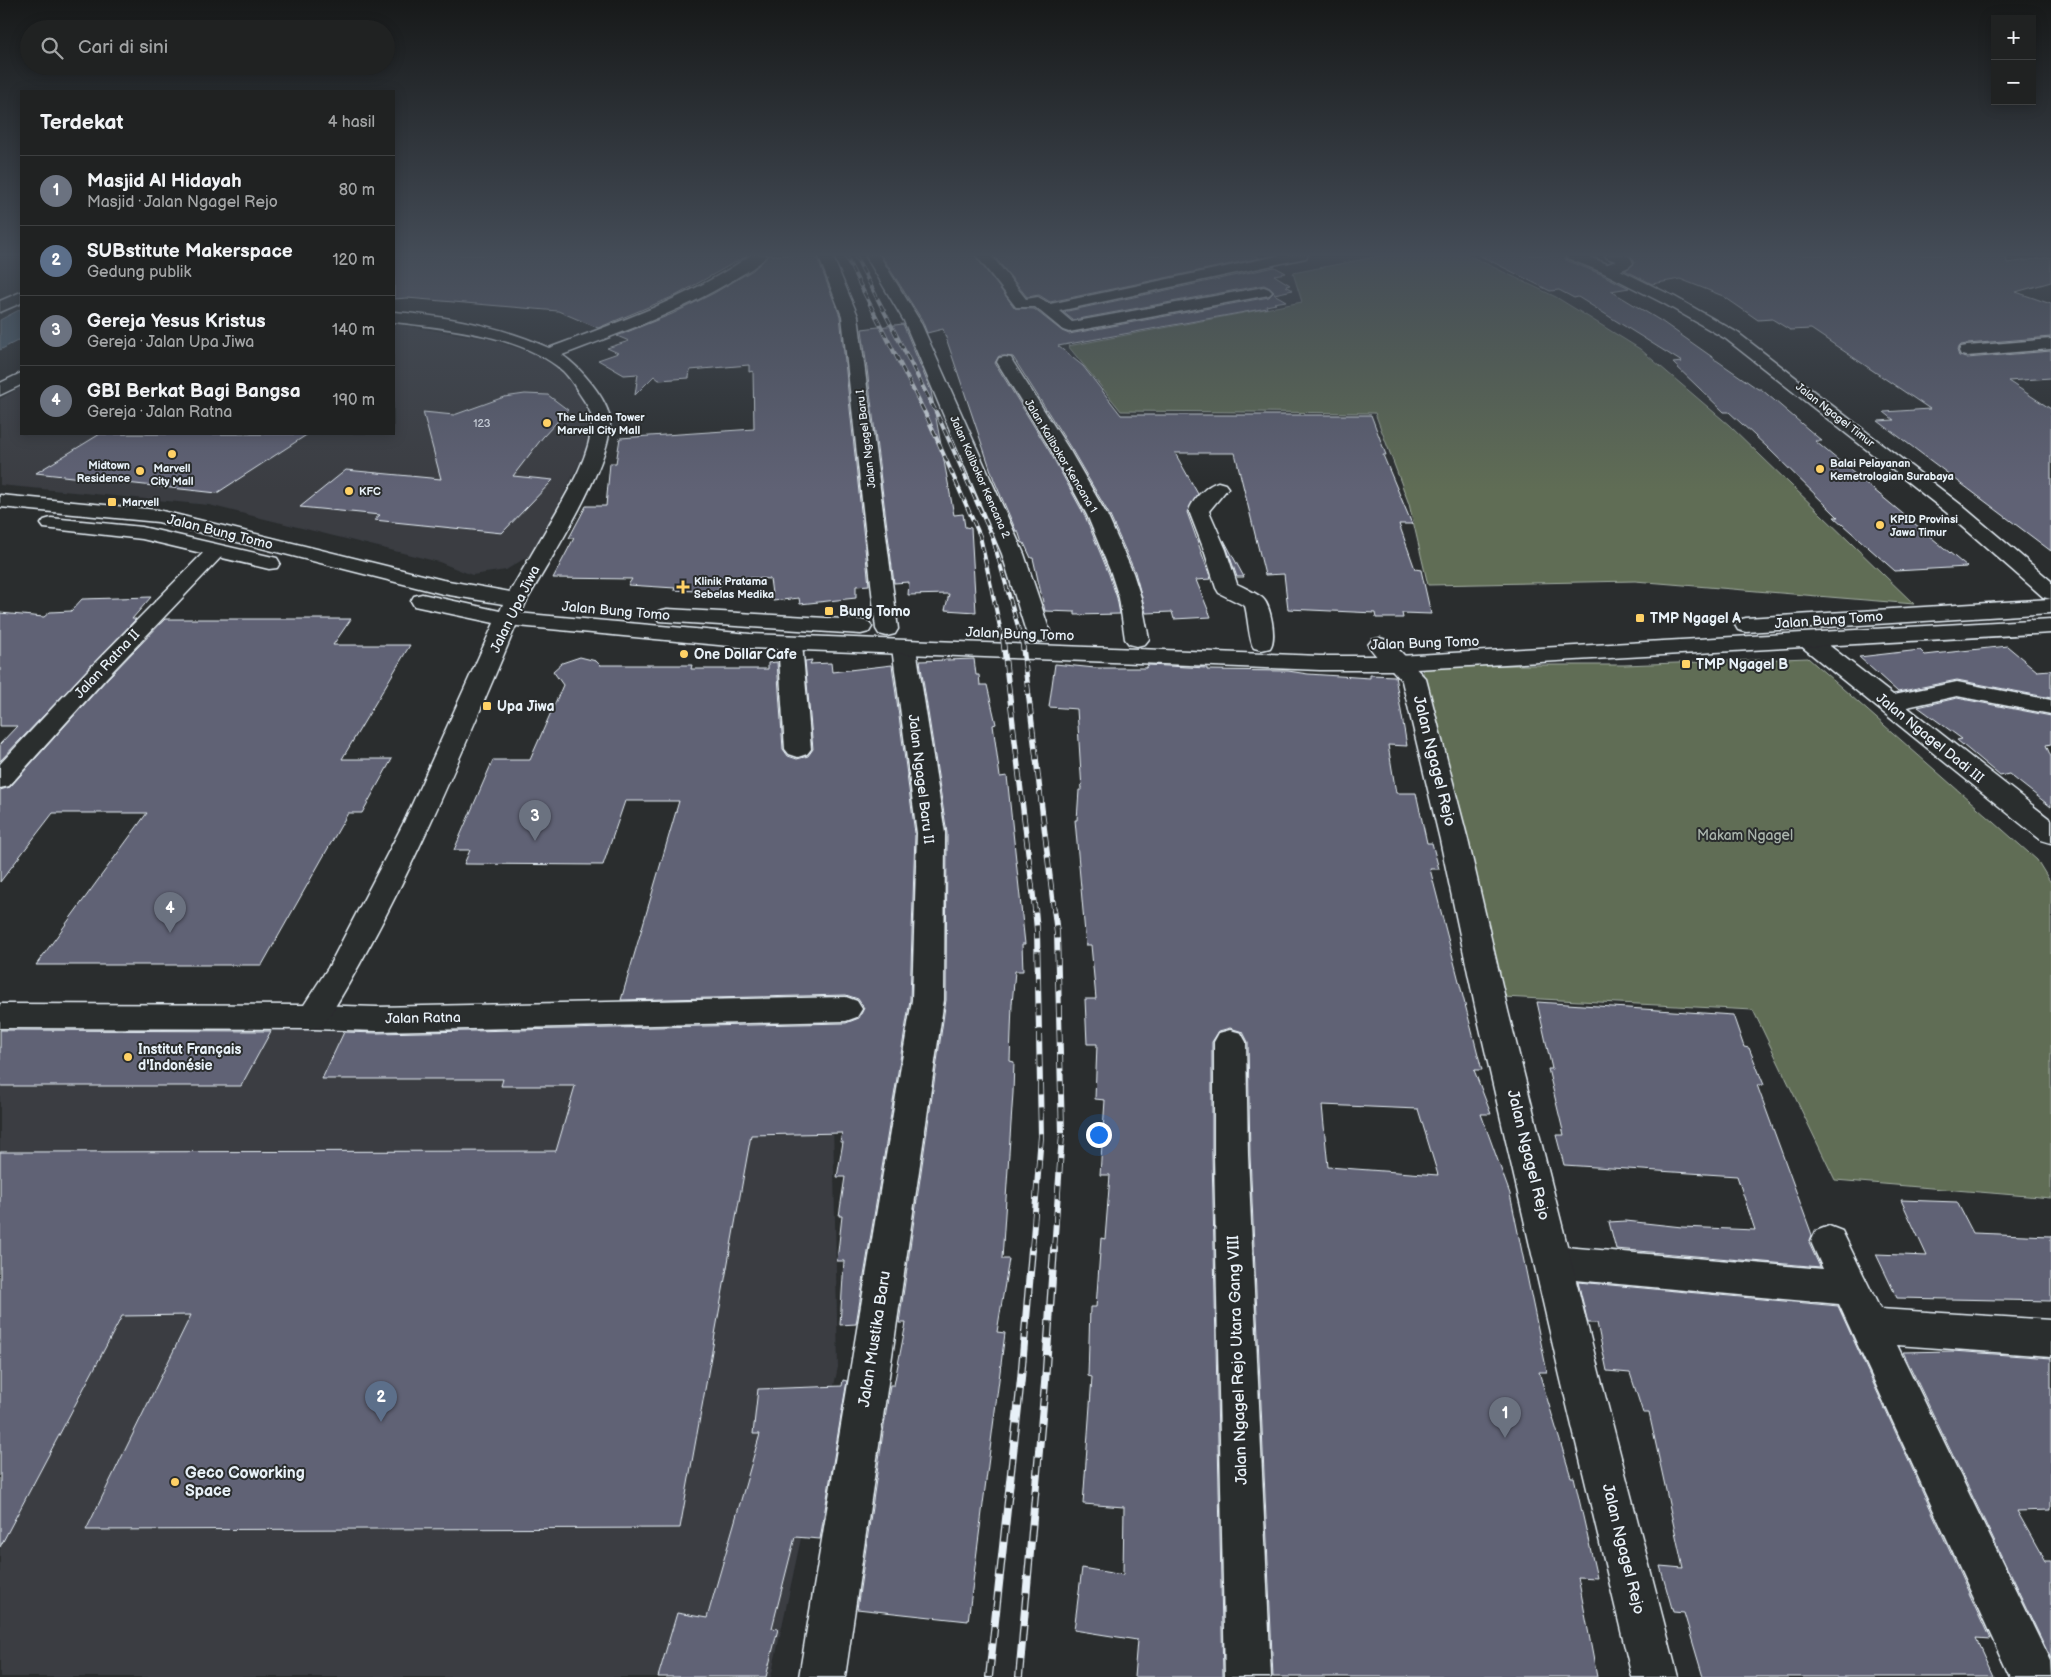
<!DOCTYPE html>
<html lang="id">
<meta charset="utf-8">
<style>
body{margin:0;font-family:"Balsamiq Sans",sans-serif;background:#2d2f2f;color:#f1f3f6}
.controls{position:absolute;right:15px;top:15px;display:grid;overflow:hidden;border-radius:0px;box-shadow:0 2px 12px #0003}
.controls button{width:45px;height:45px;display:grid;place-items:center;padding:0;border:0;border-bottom:1px solid #3d3f40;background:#202222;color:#f1f3f6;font:25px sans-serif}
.you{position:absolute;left:1098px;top:1134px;width:18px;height:18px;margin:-12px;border:4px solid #fff;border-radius:50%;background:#1a73e8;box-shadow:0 0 0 8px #1a73e833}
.badge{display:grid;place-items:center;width:32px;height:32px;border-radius:50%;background:#ffd166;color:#fff;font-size:16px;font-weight:700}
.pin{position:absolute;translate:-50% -41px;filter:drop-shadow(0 1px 2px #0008)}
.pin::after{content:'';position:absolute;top:26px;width:18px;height:15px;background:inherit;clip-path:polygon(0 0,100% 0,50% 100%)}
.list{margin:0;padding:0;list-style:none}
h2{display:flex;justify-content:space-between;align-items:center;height:65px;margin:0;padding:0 20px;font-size:21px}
h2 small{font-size:16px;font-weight:400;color:#a2a4a5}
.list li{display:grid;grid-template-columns:32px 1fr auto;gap:15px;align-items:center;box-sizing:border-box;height:70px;padding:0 20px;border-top:1px solid #3d3f40}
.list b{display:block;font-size:19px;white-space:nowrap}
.list p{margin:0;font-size:16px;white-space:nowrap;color:#a2a4a5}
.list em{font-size:16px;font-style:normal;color:#a2a4a5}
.icon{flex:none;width:28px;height:28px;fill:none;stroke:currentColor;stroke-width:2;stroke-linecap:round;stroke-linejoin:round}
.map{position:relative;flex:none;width:2051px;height:1677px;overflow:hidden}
.search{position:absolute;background:#202222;box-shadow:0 2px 12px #0003;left:20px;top:20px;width:375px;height:55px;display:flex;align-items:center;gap:12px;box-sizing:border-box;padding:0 18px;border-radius:28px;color:#a2a4a5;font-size:19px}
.panel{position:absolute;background:#202222;box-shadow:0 2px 12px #0003;left:20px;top:90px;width:375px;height:345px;border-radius:0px}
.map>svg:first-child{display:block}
.built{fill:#3a3d43}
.green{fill:#616d54;stroke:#a4afa6}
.water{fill:#4e6272;stroke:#8c9ba8}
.building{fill:#616274;stroke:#e8f1f8;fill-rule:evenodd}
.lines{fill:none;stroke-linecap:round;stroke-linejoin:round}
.street-casing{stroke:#e8f1f8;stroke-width:3}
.secondary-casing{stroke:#e8f1f8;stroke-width:3}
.primary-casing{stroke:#e8f1f8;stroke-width:3}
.highway-casing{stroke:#e8f1f8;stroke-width:3}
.street{fill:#2a2d2e;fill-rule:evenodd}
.secondary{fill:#2a2d2e;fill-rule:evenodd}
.primary{fill:#2a2d2e;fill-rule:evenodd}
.highway{fill:#2a2d2e;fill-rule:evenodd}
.rail-far3-casing{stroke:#e8f1f8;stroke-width:4}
.rail-far2-casing{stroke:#e8f1f8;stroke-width:5.5}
.rail-far1-casing{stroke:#e8f1f8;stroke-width:6}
.rail-casing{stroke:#e8f1f8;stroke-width:8}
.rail-far3{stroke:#2a2d2e;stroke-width:2.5;stroke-dasharray:7;stroke-linecap:butt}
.rail-far2{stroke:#2a2d2e;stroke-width:4;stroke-dasharray:11;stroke-linecap:butt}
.rail-far1{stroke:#2a2d2e;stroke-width:4.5;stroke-dasharray:13;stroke-linecap:butt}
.rail{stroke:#2a2d2e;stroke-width:5.5;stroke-dasharray:17;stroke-linecap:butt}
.poi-dot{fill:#ffd166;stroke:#2a2d2e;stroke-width:2}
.labels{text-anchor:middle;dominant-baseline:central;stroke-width:4;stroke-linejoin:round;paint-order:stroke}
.far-street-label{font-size:11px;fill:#e8f1f8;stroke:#2a2d2e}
.far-poi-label{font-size:11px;font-weight:bold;fill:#e8f1f8;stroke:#2a2d2e;text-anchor:start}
.number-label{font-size:11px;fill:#c6cdd7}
.street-label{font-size:14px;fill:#e8f1f8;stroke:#2a2d2e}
.poi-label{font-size:14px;font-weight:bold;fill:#e8f1f8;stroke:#2a2d2e;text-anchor:start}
.park-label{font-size:14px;fill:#abb6ae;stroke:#2a2d2e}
.near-street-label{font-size:16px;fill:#e8f1f8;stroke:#2a2d2e}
.near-poi-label{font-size:16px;font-weight:bold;fill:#e8f1f8;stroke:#2a2d2e;text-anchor:start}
</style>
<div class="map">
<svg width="2051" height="1677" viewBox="0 0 2051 1677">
<rect width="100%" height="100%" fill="#2a2d2e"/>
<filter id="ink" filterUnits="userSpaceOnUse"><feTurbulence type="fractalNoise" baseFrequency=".02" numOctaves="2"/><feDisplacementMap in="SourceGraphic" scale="10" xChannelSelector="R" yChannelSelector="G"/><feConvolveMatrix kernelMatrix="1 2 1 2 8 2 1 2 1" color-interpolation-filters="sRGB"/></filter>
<g filter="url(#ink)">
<g class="built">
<polygon points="394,324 489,339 532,353 565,372 582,396 589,423 587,448 535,552 506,570 472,575 439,562 209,505 0,485 0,399 21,387 21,434 394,434"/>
<polygon points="0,1022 831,1025 838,1367 771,1677 0,1677"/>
</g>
<g class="green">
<polygon points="1385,255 1468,255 1556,297 1640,349 1729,425 1914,604 1635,581 1428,585 1409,504 1375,413 1121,411 1068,346 1302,302 1293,273"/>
<polygon points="1808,658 2037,860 2051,883 2051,1198 1835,1180 1753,1010 1503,997 1421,665 1624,665"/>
</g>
<polygon class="water" points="21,309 21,339 0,350 0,320"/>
<g class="building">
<polygon points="394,255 748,255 677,295 598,328 558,311 407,298 394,299"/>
<polygon points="769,255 816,255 840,316 869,585 856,586 856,598 800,604 799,598 773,601 770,579 725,576 717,592 674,590 675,588 628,585 632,579 553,578 574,538 569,538 586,506 606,506 610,463 616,463 620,438 754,429 753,371 749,372 749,365 690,370 689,378 659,380 654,376 635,395 638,374 624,375 598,360 618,353 607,348 629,341 617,336 672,314 714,293 753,270"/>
<polygon points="881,255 974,255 1015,308 1034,309 1062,331 1069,334 1269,297 1274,292 1270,288 1264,285 1073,320 1063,312 1275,267 1286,273 1274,275 1290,285 1286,286 1293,290 1274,294 1286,301 1274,303 1276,304 1266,306 1267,308 1058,346 1083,366 1121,415 1371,415 1386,455 1383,455 1412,524 1399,524 1415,569 1421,570 1431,614 1402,613 1403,618 1376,618 1375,613 1288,609 1284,574 1265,575 1235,453 1175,453 1198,494 1187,512 1211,579 1196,580 1211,617 1174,619 1172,612 1146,613 1135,572 1109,514 1072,450 1013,357 999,356 995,363 1050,452 1085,516 1109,574 1117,598 1120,614 1075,615 1075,612 1045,611 1033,558 1031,558 1024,543 1022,543 1018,531 1016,531 994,480 943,329 927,333 922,320"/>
<polygon points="993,255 1255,255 1260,258 1050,302 1039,295 1027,297"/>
<polygon points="1479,255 1563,255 1566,260 1601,274 1629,288 1611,291 1661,321 1715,359 1714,360 1716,360 1758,389 1761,389 1822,441 1815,441 1967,567 1895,571 1834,517 1838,517 1767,447 1729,412 1724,412 1673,363 1682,362 1578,297 1574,298 1559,290 1550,291"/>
<polygon points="1630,255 2006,255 2007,263 2051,257 2051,282 2016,292 2051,304 2051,337 1967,344 1961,345 1957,350 1959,356 1967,358 2051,351 2051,378 2008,381 2051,409 2051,551 1878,421 1894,420 1884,412 1930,409 1811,329 1790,330 1772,319 1758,320 1723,296 1680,279 1652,284 1625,270 1635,263"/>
<polygon points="903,324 931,391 954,515 963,514 965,527 971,528 976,612 945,610 949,594 908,595 909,582 894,583 862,329"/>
<polygon points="525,394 548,395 568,410 543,437 513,476 553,480 502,533 374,520 380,515 300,507 346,470 441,479 423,412 454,415 504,397"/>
<polygon points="100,434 308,434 217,493 36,473"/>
<polygon points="1224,540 1244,577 1237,577"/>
<polygon points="151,597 132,619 136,619 0,761 0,744 17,726 0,726 0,613 44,617 50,612 71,611 82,599"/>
<polygon points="165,619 351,619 333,645 410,645 342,759 392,759 362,813 348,813 262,965 36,965 147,813 53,813 0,882 0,790 10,787 107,679"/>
<polygon points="2007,646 2037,671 2051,670 2051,698 1957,680 1898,692 1859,657 1920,650 1925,655"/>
<polygon points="580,657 596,661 600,665 692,665 691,669 768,669 768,663 777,662 783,749 788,756 797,759 808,756 813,749 805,661 812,660 810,664 831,663 832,672 892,665 915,833 910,1000 856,1324 840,1325 844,1261 837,1261 842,1216 839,1216 845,1177 837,1177 843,1142 840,1142 842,1133 751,1135 680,1528 86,1530 191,1315 122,1316 0,1547 0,1152 556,1151 575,1086 501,1086 503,1079 322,1079 344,1032 377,1033 846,1023 859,1018 864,1008 858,999 846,995 621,1000 679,801 625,801 603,865 464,864 470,850 454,850 493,760 530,760 563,685 553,671 562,663"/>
<polygon points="974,659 976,675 979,675 980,685 987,685 996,724 993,725 1000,777 1007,776 1025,944 1022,944 1023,971 1015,971 1012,1004 1010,1061 1014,1062 1013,1093 1002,1259 1009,1259 997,1332 1005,1333 968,1621 857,1609 890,1385 894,1385 906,1323 899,1323 946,1000 947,833 920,661"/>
<path d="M1055 664 1095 668H1146L1148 665 1207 668V670L1288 671 1308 674 1370 678V675L1395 676 1407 746 1388 745 1396 793H1416L1427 843H1432L1439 869H1430L1482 1070H1474L1491 1114H1481L1510 1194 1547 1372H1539L1571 1477H1574L1597 1578 1578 1577 1597 1677H1273L1250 1155 1248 1042 1243 1032 1230 1028 1219 1031 1212 1042V1155L1223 1677H1134L1137 1640 1074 1630 1082 1568 1123 1575 1124 1507 1083 1504 1092 1377 1088 1376 1090 1307H1096L1101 1238 1105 1239 1110 1175H1100L1105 1100 1095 1099 1097 1044H1087L1085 999H1096L1091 945H1086L1075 820H1077L1079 790H1082L1077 709 1049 707ZM1322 1105 1418 1109 1438 1175 1328 1167Z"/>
<polygon points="1957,698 2051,716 2051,744 2046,745 2051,757 2051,807 2009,774 2000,776 1957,740 1962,739 1918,707"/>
<polygon points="1537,1002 1733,1015 1744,1047 1749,1048 1764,1085 1757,1085 1812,1235 1809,1243 1820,1267 1616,1249 1609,1222 1626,1221 1682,1227 1755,1230 1737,1176 1564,1165 1556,1135 1564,1135 1548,1069 1552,1069"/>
<polygon points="0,1030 271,1031 241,1086 0,1086"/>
<polygon points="1901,1200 1957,1202 1973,1233 2051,1236 2051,1301 1897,1298 1876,1254 1927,1256"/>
<polygon points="1578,1282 1838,1306 1990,1639 1976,1638 1994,1677 1703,1677 1684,1613 1673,1612 1660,1566 1683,1568 1649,1413 1643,1413 1630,1373 1607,1371 1597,1323 1588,1323"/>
<polygon points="1952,1351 2051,1358 2051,1510 2017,1511 2045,1561 2051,1561 2051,1659 1903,1352"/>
<polygon points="843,1380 847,1381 820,1539 795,1537 772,1628 778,1629 766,1677 658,1677 677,1613 707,1618 760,1434 753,1434 758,1389 842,1386"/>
</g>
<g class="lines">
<defs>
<g id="street">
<path d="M751 255H767C760 265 744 273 733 280 680 312 620 333 562 355 579 366 609 400 610 421 612 464 550 560 527 600L524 605 516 607 508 605 505 600C519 576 533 552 547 528 565 496 589 461 592 424 593 412 585 402 579 393 574 385 570 378 563 371 522 335 446 328 394 322V312C446 316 501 326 549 348 619 322 689 298 751 255Z"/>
<polygon points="818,255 832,255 858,316 898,629 895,634 887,636 879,634 876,629 842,316"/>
<polygon points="865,255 879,255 920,321 1024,554 1051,635 1047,640 1039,642 1031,640 1027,635 1002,554 904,321"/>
<polygon points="976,255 991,255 1026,299 1038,297 1050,304 1281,255 1308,255 1306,258 1301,259 1059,311 1072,322 1264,287 1269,289 1272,292 1269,295 1069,332 1063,330 1035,307 1016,307"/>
<path d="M1605 255H1625L1630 257 1633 263C1628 270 1610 274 1602 272L1600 269 1602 266 1616 261 1607 258Z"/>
<polygon points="21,292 21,303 0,312 0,301"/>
<polygon points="2051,339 2051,349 1967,356 1961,355 1959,351 1961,347 1967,346"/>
<polygon points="1005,357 1011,358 1013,362 1070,451 1107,515 1133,573 1141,598 1149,639 1145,644 1137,646 1129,644 1125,639 1119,598 1111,573 1087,515 1052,451 997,362 999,358"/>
<path d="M1218 482 1225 484 1228 488 1209 511 1226 550 1237 584C1245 588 1254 592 1261 597 1271 603 1277 639 1270 648L1262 650 1254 648C1249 642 1248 616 1245 606L1219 593 1216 588 1204 550 1189 511C1192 500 1207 485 1218 482Z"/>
<polygon points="216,545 223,547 227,551 223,555 106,678 9,786 0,788 0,764 90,668 209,547"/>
<polygon points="1809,634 1817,636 1893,695 1957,682 2051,700 2051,714 1957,696 1907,707 2051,820 2051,843 2041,840 1801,646 1797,641 1801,636"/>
<polygon points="790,636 798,638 802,643 811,749 807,754 798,757 789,754 785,749 778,643 782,638"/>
<path d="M1380 638C1392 641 1403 653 1410 663L1406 668C1389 672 1378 659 1368 645L1372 640Z"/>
<polygon points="904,641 912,643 916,648 945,833 944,1000 845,1677 799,1677 912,1000 917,833 892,648 896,643"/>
<polygon points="846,997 857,1001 862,1009 857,1017 846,1021 377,1031 313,1029 302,1025 297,1017 302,1009 313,1005 377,1007"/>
<polygon points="1230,1030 1241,1033 1246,1042 1248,1155 1271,1677 1225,1677 1214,1155 1214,1042 1219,1033"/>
<polygon points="1829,1226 1842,1231 1880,1309 2051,1320 2051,1356 1897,1345 2050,1661 2051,1677 2010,1677 1839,1304 1553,1278 1540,1273 1535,1262 1540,1251 1553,1246 1823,1269 1811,1242 1816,1231"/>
</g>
<g id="secondary">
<polygon points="1565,255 1585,255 1612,266 1675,297 1738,333 1960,504 2051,581 2051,599 2043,597 1946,512 1726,339 1663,303 1602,272 1567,258"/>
<polygon points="1398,656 1406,658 1426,679 1468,840 1508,1011 1600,1376 1678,1677 1632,1677 1560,1376 1476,1011 1440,840 1402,681 1386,663 1390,658"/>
</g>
<g id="primary">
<polygon points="2051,599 2051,613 1746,632 1738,630 1735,625 1738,620 1746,618"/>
<polygon points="667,609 861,620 869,622 872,627 869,632 861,634 659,621 656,616 659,611"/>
<polygon points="506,612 750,634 1320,656 1398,656 2051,619 2051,633 1398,670 1320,670 750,648 498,624 495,619 498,614"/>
</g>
<g id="highway">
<polygon points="21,373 21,385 0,395 0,383"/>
<path d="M0 495 158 510 443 580 516 593 524 595 527 600C465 744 407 892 324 1025L313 1029 0 1028V1004L304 1005 328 968 404 822 494 623 414 606 411 601 414 596 422 594 500 611 503 604 443 594 158 522 0 507Z"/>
<polygon points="51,518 142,527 277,558 280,563 277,568 269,569 142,539 44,528 41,524 44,520"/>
</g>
</defs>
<use href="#street" class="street-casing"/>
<use href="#secondary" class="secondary-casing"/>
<use href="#primary" class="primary-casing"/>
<use href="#highway" class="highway-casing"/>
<use href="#street" class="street"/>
<use href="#secondary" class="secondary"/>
<use href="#primary" class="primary"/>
<use href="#highway" class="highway"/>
<defs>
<g id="rail-far3">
<polyline points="845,255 927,417 980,536 1003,641"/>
<polyline points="855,255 938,416 992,536 1022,641"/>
</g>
<g id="rail-far2">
<polyline points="1003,639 1035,911"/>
<polyline points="1022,639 1054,911"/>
</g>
<g id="rail-far1">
<polyline points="1032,1250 1041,1136 1037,930 1035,909"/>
<polyline points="1054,1250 1062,1134 1057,933 1054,909"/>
</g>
<g id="rail">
<polyline points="989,1677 1021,1379 1032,1249"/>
<polyline points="1019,1677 1045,1383 1054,1249"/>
</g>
</defs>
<use href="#rail-far3" class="rail-far3-casing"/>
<use href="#rail-far2" class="rail-far2-casing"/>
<use href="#rail-far1" class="rail-far1-casing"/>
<use href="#rail" class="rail-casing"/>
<use href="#rail-far3" class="rail-far3"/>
<use href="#rail-far2" class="rail-far2"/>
<use href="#rail-far1" class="rail-far1"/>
<use href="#rail" class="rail"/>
</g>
</g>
<linearGradient id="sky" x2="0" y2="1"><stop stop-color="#171919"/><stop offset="0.52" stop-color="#444c57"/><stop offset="1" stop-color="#444c57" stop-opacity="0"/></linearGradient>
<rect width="2051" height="490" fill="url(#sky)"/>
<g class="poi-dot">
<circle cx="547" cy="423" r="5"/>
<circle cx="172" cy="454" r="5"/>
<circle cx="1820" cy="469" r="5"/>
<circle cx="140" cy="471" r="5"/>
<circle cx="349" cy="491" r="5"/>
<rect x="107" y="497" width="10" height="10" rx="2.5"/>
<circle cx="1880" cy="525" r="5"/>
<path d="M680.5 579.5h5v5h5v5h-5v5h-5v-5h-5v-5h5z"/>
<rect x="824" y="606" width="10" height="10" rx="2.5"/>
<rect x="1635" y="613" width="10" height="10" rx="2.5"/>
<circle cx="684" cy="654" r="5"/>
<rect x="1681" y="659" width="10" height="10" rx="2.5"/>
<rect x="482" y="701" width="10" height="10" rx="2.5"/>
<circle cx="128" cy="1057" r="5"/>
<circle cx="175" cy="1482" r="5"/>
</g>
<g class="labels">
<g class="far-street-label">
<text transform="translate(1835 415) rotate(38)">Jalan Ngagel Timur</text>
<text transform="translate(866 439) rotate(-97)">Jalan Ngagel Baru I</text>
<text transform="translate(1061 456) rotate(59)">Jalan Kalibokor Kencana 1</text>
<text transform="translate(980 477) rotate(66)">Jalan Kalibokor Kencana 2</text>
</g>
<g class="far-poi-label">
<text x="557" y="417">The Linden Tower<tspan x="557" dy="13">Marvell City Mall</tspan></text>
<text x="1830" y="463">Balai Pelayanan<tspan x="1830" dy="13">Kemetrologian Surabaya</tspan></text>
<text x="130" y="465" text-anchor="end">Midtown<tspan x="130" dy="13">Residence</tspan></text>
<text x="172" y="468" text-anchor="middle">Marvell<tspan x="172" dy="13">City Mall</tspan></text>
<text x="359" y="491">KFC</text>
<text x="122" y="502">Marvell</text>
<text x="1890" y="519">KPID Provinsi<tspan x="1890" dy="13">Jawa Timur</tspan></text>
<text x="694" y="581">Klinik Pratama<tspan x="694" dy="13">Sebelas Medika</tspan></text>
</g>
<g class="number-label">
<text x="482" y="423">123</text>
</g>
<g class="street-label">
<text transform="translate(220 532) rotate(14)">Jalan Bung Tomo</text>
<text transform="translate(515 609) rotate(-64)">Jalan Upa Jiwa</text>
<text transform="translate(616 611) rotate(5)">Jalan Bung Tomo</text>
<text transform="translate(1829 620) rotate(-4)">Jalan Bung Tomo</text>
<text transform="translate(1020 634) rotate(2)">Jalan Bung Tomo</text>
<text transform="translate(1425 643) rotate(-2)">Jalan Bung Tomo</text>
<text transform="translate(107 664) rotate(-47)">Jalan Ratna II</text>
<text transform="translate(1930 738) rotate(39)">Jalan Ngagel Dadi III</text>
<text transform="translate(921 779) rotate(83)">Jalan Ngagel Baru II</text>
<text transform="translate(423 1018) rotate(-1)">Jalan Ratna</text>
</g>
<g class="poi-label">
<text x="839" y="611">Bung Tomo</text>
<text x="1650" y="618">TMP Ngagel A</text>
<text x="694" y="654">One Dollar Cafe</text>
<text x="1696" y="664">TMP Ngagel B</text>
<text x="497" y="706">Upa Jiwa</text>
<text x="138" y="1049">Institut Français<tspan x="138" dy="16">d'Indonésie</tspan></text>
</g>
<g class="park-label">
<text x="1745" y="835">Makam Ngagel</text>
</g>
<g class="near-street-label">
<text transform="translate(1434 761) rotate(76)">Jalan Ngagel Rejo</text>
<text transform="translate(1528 1155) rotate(76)">Jalan Ngagel Rejo</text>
<text transform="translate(875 1339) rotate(-81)">Jalan Mustika Baru</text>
<text transform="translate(1238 1360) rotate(-92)">Jalan Ngagel Rejo Utara Gang VIII</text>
<text transform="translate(1623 1549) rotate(76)">Jalan Ngagel Rejo</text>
</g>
<g class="near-poi-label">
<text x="185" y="1473">Geco Coworking<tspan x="185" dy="18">Space</tspan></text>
</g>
</g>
</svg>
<div class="controls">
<button>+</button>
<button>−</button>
</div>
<div class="you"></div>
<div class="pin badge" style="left:1505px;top:1438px;background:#6b7280">1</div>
<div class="pin badge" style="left:381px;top:1422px;background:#5c6f8a">2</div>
<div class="pin badge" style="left:535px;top:841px;background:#6b7280">3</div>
<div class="pin badge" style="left:170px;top:933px;background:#6b7280">4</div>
<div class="search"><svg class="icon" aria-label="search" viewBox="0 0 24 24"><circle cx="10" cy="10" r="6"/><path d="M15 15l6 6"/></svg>Cari di sini</div>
<section class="panel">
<h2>Terdekat<small>4 hasil</small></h2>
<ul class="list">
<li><span class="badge" style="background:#6b7280">1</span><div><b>Masjid Al Hidayah</b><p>Masjid · Jalan Ngagel Rejo</p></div><em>80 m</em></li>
<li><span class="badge" style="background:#5c6f8a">2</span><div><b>SUBstitute Makerspace</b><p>Gedung publik</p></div><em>120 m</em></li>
<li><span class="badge" style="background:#6b7280">3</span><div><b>Gereja Yesus Kristus</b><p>Gereja · Jalan Upa Jiwa</p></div><em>140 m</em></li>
<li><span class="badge" style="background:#6b7280">4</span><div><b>GBI Berkat Bagi Bangsa</b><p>Gereja · Jalan Ratna</p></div><em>190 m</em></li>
</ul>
</section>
</div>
